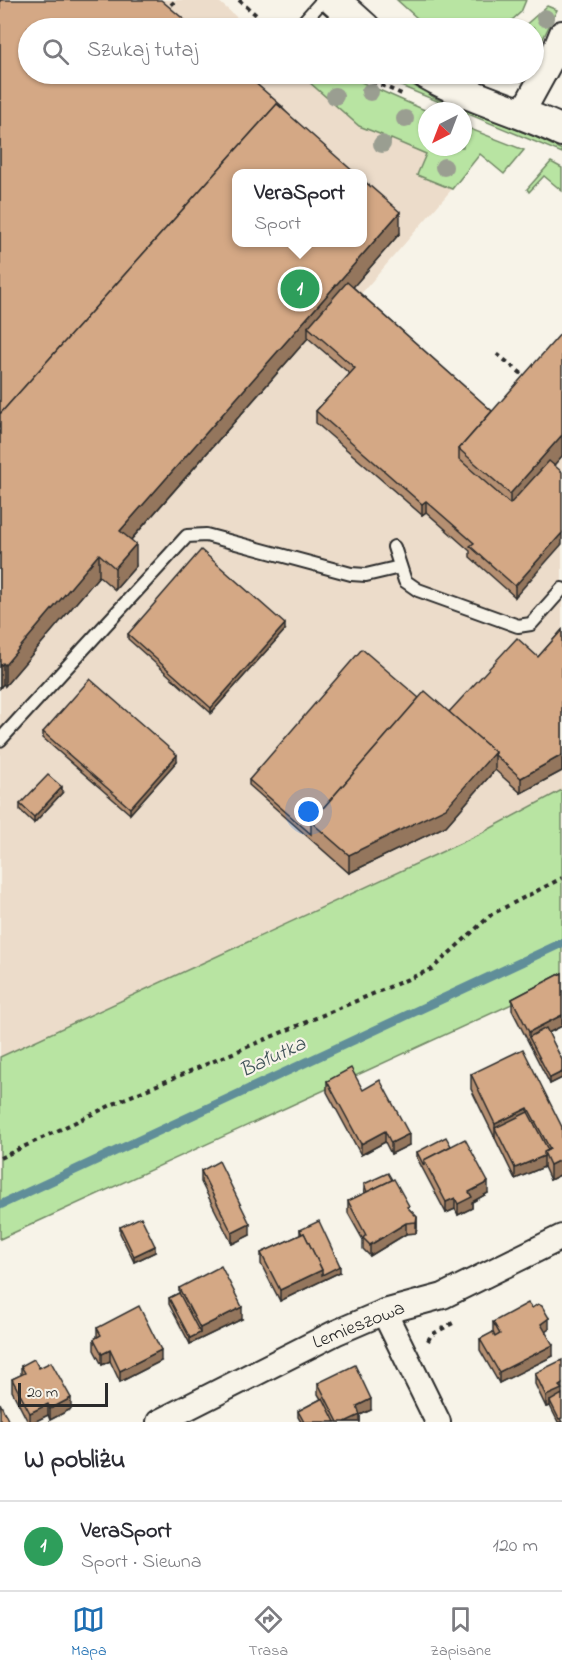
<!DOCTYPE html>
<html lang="pl">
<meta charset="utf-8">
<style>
body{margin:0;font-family:"Indie Flower",sans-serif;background:#f2f2f3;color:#2b2b33}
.compass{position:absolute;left:418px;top:102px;width:54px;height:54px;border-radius:50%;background:#fff;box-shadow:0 2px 4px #0004;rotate:222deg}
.scale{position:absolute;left:18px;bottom:15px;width:90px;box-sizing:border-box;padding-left:6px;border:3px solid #2b2b2b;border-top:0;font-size:16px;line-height:21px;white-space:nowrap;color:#2b2b2b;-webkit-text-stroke:4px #f7f3e8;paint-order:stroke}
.you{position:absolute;left:309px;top:812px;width:21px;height:21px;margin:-15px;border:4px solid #fff;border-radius:50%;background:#1a73e8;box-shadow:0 0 0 9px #1a73e833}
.badge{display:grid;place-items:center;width:39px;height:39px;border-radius:50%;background:#1f6fb2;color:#fff;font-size:20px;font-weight:700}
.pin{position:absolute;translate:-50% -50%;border:3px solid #fff;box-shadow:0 2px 6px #0006}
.popup{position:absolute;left:232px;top:169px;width:135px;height:78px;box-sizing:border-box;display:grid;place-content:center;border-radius:12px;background:#fff;filter:drop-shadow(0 2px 4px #0005);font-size:20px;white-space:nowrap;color:#7c7c81}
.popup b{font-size:22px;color:#2b2b33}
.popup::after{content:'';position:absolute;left:50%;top:100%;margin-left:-12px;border:12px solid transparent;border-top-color:#fff}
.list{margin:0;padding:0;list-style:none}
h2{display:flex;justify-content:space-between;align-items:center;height:78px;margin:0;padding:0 24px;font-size:26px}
h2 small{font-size:20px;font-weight:400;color:#7c7c81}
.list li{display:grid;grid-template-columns:39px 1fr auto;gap:18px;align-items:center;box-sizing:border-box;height:90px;padding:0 24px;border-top:2px solid #e1e1e2}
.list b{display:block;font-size:22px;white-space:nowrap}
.list p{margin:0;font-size:20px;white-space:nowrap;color:#7c7c81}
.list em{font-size:20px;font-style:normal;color:#7c7c81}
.icon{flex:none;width:33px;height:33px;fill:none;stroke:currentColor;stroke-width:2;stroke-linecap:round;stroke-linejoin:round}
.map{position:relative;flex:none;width:562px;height:1422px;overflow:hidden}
.search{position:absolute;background:#fff;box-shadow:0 2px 4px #0004;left:18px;right:18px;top:18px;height:66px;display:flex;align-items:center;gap:15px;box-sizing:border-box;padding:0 21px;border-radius:33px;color:#7c7c81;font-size:22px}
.sheet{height:168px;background:#fff}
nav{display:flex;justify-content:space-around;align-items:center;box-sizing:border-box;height:84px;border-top:2px solid #e1e1e2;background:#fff;font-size:16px;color:#7c7c81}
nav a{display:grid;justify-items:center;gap:3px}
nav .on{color:#1f6fb2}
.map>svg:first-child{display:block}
.built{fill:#ecdcca;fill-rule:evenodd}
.green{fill:#b8e4a2;stroke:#728866;stroke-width:1.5}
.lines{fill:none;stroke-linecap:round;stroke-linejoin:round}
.stream{stroke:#608e99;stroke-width:9}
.service-casing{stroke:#2b2b2b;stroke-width:16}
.minor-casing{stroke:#2b2b2b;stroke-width:28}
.tertiary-casing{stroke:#2b2b2b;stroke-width:34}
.path{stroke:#2b2b2b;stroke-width:4;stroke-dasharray:4.5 4.5;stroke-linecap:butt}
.service{stroke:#f7f3e8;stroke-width:12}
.minor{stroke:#f7f3e8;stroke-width:24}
.tertiary{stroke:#f7f3e8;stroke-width:30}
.tree{fill:#9a9e91}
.wall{fill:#b69072;stroke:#2b2b2b;stroke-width:1.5}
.shaded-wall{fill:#94765d;stroke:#2b2b2b;stroke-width:1.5}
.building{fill:#d4a885;stroke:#2b2b2b;stroke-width:1.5}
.labels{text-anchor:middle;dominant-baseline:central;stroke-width:4.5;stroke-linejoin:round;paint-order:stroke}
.street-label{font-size:20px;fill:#2b2b2b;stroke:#f7f3e8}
.water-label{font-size:21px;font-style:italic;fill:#415459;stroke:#f7f3e8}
</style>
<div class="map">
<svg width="562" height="1422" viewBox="0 0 562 1422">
<rect width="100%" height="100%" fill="#f7f3e8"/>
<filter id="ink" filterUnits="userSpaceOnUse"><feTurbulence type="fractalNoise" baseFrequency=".0167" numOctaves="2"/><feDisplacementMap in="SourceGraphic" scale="12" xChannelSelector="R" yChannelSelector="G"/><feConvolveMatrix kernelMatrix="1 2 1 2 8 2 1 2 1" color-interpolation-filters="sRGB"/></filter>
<g filter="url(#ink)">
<path class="built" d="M0 0H217L249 28H28V74H300L359 126 426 154 417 175 452 189 360 295 496 416 562 346V790L478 835 0 1057ZM237 174H363V242H237Z"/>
<g class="green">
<polygon points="397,0 526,0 521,12 503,28 426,28 427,27"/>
<polygon points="547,6 557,10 535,55 534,28 522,28"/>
<polygon points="300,74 343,74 427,111 427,147 463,147 463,126 524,150 504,174 480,154 452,189 417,175 426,154 391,139 386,151 377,147 382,135 359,126"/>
<polygon points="372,74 394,74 437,99 536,137 562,150 562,153"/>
<polygon points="551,162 562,168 562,191 544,176 529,192 527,189"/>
<polygon points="562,790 562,981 0,1239 0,1057 478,835"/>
</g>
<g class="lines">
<polyline class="stream" points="0,1205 562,943"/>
<defs>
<g id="service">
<polyline points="298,28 323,0"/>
<polyline points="253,78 258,74"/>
<polyline points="394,547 405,581 418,590 518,626 531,624 562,589"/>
<polyline points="0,740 187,536 206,535 351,574 366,575 400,567"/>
</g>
<g id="minor">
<polyline points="522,113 551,60 562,33"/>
<polyline points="384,1312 438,1422"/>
<polyline points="159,1422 335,1333 384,1312 443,1296 562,1237"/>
</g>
<g id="tertiary">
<polyline points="334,0 365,28"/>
<path d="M427 74C469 98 518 110 562 131"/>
</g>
</defs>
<use href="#service" class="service-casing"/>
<use href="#minor" class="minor-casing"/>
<use href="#tertiary" class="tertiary-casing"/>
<g class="path">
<polyline points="239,0 271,28"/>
<polyline points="171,5 176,0"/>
<polyline points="356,74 404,95"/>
<polyline points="497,354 527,378"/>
<polyline points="0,1158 124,1099 432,969 492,914 562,878"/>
<polyline points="428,1341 431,1335 453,1323"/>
</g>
<use href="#service" class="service"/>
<use href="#minor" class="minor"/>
<use href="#tertiary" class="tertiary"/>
</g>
<g class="tree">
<circle cx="545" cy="18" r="9"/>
<circle cx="370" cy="92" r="9"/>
<circle cx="335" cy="96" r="9"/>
<circle cx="405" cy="119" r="9"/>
<circle cx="382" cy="144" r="9"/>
<circle cx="444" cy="167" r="9"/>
</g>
<g class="wall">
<polygon points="0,0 283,109 400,233 353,287 492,411 562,456 554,465 515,597 470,557 470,551 426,512 422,515 316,423 316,411 350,374 308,338 131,540 136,566 115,590 99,576 5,686 3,684 0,688"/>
<polygon points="285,630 211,713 128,639 128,634"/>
<polygon points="562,630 562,771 521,793 495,770 446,826 349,873 249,785 249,780 419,698 449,712 538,657"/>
<polygon points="43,732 177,761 130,814 43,738"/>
<polygon points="62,793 34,823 20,810 20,804"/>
<polygon points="562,973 562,1026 548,1033 562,1060 562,1078 550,1084 512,1010 512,999"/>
<polygon points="471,1074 562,1127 562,1174 550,1180 544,1167 515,1179 471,1089"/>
<polygon points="327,1081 363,1090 409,1145 391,1154 385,1142 361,1155 327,1092"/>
<polygon points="451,1146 488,1193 472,1202 472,1208 458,1215 455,1209 446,1213 417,1158 417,1152"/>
<polygon points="201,1171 250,1235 232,1244 201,1182"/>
<polygon points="392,1180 409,1209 417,1217 417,1228 416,1233 406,1234 370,1256 363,1249 363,1240 348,1213 348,1201 365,1193 364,1190 364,1184"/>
<polygon points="120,1227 155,1252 134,1262 120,1233"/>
<polygon points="300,1230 340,1272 280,1301 261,1264 261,1253 300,1235"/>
<polygon points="179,1288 242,1319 190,1344 169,1304 169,1298 179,1293"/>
<polygon points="532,1308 549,1329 545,1331 553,1356 499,1383 480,1350 480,1339 493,1333 493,1322"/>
<polygon points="97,1328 161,1361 120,1382 110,1361 102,1365 94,1350 94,1339 97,1337"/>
<polygon points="21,1366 39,1368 71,1409 50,1420 48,1415 34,1422 28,1422 12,1391 12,1379 21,1375"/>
<polygon points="535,1373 562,1422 558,1422 550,1406 546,1407 535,1384"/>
<polygon points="318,1383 371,1410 360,1415 360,1422 301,1422 298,1417 298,1411 321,1399 318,1394"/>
</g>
<g class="shaded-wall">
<polygon points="400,212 400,233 314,332 308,327 308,338 120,552 120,531"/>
<polygon points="562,435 562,456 510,515 510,494"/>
<polygon points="426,501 426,512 422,515 422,504"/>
<polygon points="562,533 562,544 515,597 515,586"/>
<polygon points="136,544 136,566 115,590 115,568"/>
<polygon points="99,554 99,576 5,686 5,665"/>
<polygon points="285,624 285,630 211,713 211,708"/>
<polygon points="3,663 3,684 0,688 0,666"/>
<polygon points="495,752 495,770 446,826 349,873 349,855"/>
<polygon points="177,755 177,761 130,814 130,808"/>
<polygon points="562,755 562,771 521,793 521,778"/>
<polygon points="62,787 62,793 34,823 34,817"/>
<polygon points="562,1015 562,1026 532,1041 529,1037 529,1032"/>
<polygon points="562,1072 562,1078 550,1084 550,1078"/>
<polygon points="528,1108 528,1123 495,1128 495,1139 495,1124"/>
<polygon points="385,1131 385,1142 361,1155 361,1144"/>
<polygon points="409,1134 409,1145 391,1154 391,1143"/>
<polygon points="544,1156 544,1167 515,1179 515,1168"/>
<polygon points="562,1159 562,1174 550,1180 550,1165"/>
<polygon points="488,1182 488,1193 472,1202 472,1208 458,1215 458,1204 469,1192"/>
<polygon points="455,1198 455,1209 446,1213 446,1202"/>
<polygon points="417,1217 417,1228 416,1233 416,1222"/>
<polygon points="406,1223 406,1234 370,1256 370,1245"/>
<polygon points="250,1224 250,1235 232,1244 232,1233"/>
<polygon points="155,1246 155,1252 134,1262 134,1256"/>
<polygon points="340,1266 340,1272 280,1301 280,1290 322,1270"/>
<polygon points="242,1307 242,1319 190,1344 190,1338 200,1333 200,1328"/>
<polygon points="549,1318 549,1329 541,1335 541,1324"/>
<polygon points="553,1345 553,1356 499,1383 499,1372"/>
<polygon points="110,1350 110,1361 102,1365 102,1354"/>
<polygon points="161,1350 161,1361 120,1382 120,1371"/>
<polygon points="562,1384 562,1400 550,1401 550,1406 546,1407 546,1396"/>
<polygon points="71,1398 71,1409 50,1420 50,1409"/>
<polygon points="371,1399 371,1410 360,1415 360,1422 345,1422 357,1406"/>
<polygon points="48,1404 48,1415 34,1422 30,1422 30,1413"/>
</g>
<g class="building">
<polygon points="0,0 161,0 194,28 28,28 28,74 245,74 283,107 282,108 277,104 0,414"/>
<polygon points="277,104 356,174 237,174 237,243 363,243 363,180 400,212 120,531 136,544 115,568 99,554 5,665 3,663 0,666 0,414"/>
<polygon points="347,282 492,411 459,449 459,459 510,504 549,461 562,472 562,533 515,586 470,546 474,543 426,501 422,504 316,411 355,368 308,327"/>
<polygon points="562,332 562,435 510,494 459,449"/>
<polygon points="201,550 285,624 211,708 128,634"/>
<polygon points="562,630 562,755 521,778 495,755 495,752 449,712 517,638 538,657"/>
<polygon points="362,649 419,698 311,822 311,834 249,780"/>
<polygon points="90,679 177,755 130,808 43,732"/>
<polygon points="425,691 495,752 446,808 349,855 311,822"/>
<polygon points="48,775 62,787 34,817 20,804"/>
<polygon points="562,973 562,1015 529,1032 512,999"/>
<polygon points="546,1028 562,1060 562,1072 550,1078 529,1037"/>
<polygon points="523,1049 562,1127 562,1159 550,1165 544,1152 550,1149 528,1108 495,1124 471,1074"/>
<polygon points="351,1068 363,1090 380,1080 409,1134 391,1143 385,1131 361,1144 327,1081"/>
<polygon points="528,1112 548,1150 544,1152 544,1156 515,1168 495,1128"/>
<polygon points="446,1137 451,1146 424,1160 424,1166 417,1152"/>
<polygon points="465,1139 488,1182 469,1192 472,1197 458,1204 455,1198 446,1202 424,1160"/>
<polygon points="219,1161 250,1224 232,1233 201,1171"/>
<polygon points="388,1173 392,1180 367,1192 364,1184"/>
<polygon points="394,1179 409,1206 407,1207 417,1217 416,1222 406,1223 370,1245 363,1238 366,1235 348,1201"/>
<polygon points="141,1217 155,1246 134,1256 120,1227"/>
<polygon points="319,1221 340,1266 322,1275 322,1270 304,1233 302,1234 300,1230"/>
<polygon points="304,1233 322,1270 280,1290 261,1253"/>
<polygon points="221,1266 242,1307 200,1328 179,1288"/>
<polygon points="179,1293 200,1333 190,1338 169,1298"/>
<polygon points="528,1303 532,1308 538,1304 542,1306 549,1318 541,1324 553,1345 499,1372 480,1339 493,1332 495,1337 500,1334 493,1322"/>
<polygon points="139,1306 161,1350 120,1371 110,1350 102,1354 94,1339 101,1335 97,1328"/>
<polygon points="34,1359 39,1368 51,1362 71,1398 50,1409 48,1404 30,1413 12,1379 25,1373 21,1366"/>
<polygon points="562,1360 562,1384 559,1386 562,1389 546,1396 535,1373"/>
<polygon points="355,1365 371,1399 357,1406 360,1415 345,1422 338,1422 318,1383"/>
<polygon points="562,1394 562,1418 559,1419 550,1401"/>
<polygon points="323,1398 335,1422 304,1422 298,1411"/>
<polygon points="0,1403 9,1422 0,1422"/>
</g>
</g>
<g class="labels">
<g class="street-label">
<text transform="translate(359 1326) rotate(-22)">Lemieszowa</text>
</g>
<g class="water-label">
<text transform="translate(273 1058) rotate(-25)">Bałutka</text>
</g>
</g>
</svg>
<svg class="compass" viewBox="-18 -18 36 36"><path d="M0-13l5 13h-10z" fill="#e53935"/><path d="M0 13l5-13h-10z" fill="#7c7c81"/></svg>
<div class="scale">20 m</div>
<div class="you"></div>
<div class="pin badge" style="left:300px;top:289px;background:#2e9e5b">1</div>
<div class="popup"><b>VeraSport</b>Sport</div>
<div class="search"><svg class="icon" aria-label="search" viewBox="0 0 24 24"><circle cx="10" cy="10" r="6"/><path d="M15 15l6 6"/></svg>Szukaj tutaj</div>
</div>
<section class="sheet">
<h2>W pobliżu<small></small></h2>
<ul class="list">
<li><span class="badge" style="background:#2e9e5b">1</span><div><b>VeraSport</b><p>Sport · Siewna</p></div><em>120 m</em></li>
</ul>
</section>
<nav>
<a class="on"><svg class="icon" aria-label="map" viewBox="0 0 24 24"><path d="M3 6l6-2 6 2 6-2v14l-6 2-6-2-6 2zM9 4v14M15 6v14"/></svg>Mapa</a>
<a><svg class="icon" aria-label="directions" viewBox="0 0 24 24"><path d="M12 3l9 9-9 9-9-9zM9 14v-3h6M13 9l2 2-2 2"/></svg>Trasa</a>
<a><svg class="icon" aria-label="saved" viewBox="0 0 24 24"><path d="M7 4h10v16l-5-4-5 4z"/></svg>Zapisane</a>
</nav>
